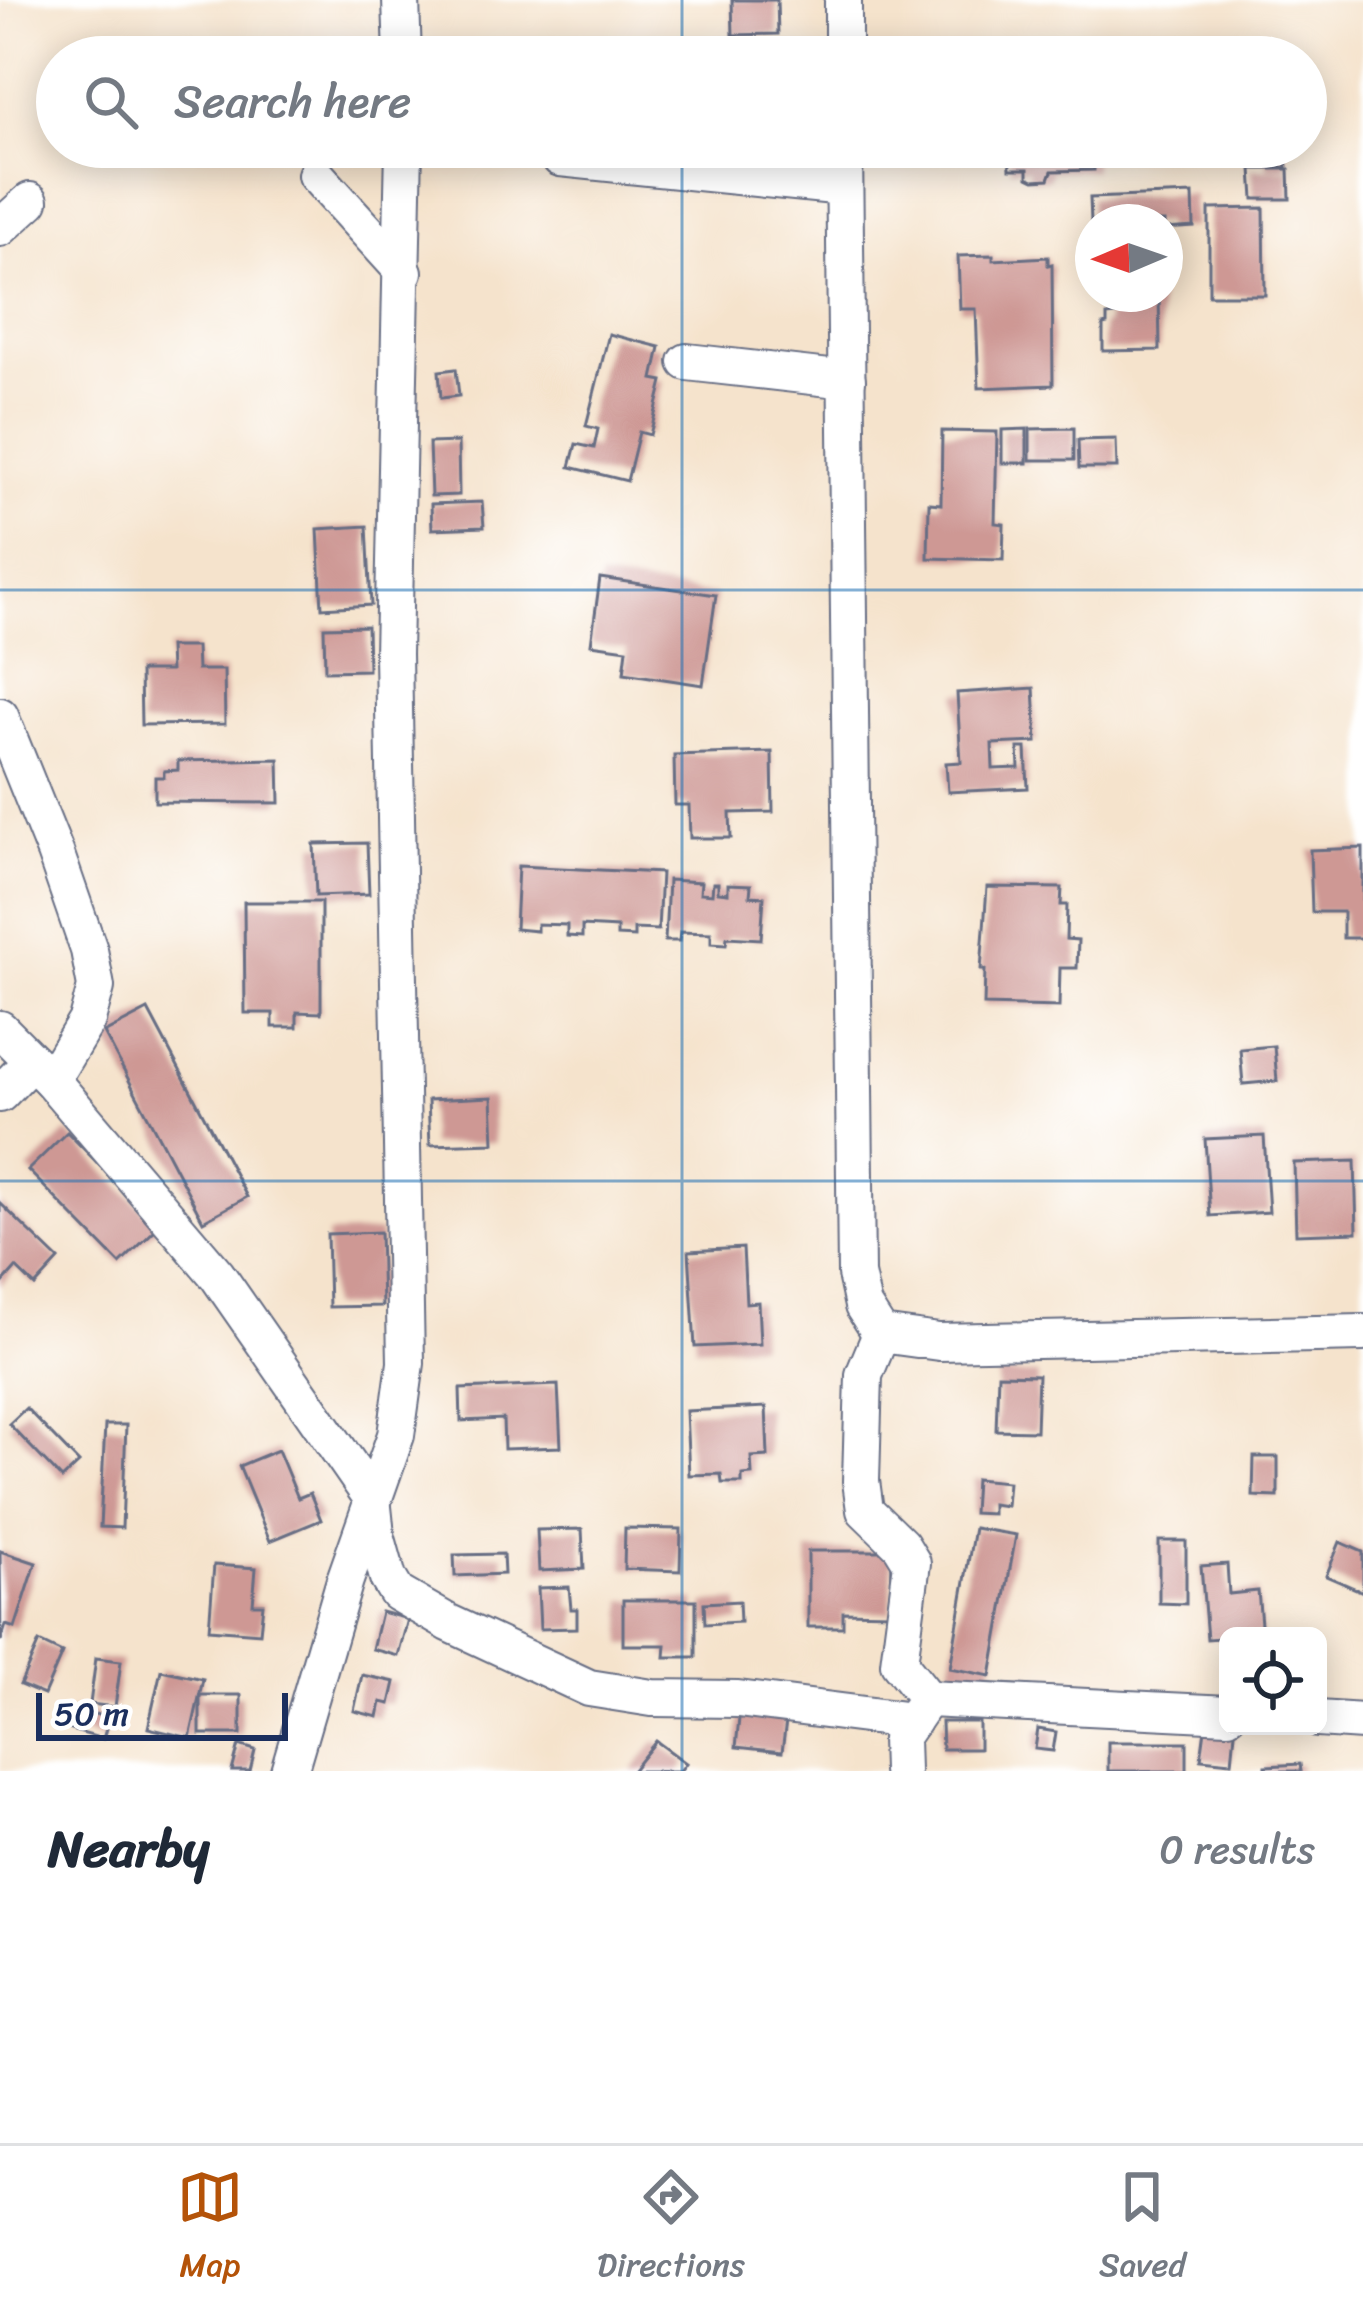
<!DOCTYPE html>
<style>
body{margin:0;font-family:Sriracha,sans-serif;background:#f6f6f7;color:#1f2937}
.controls{position:absolute;right:36px;bottom:36px;display:grid;overflow:hidden;border-radius:18px;box-shadow:0 6px 30px #0003}
.controls button{width:108px;height:108px;display:grid;place-items:center;padding:0;border:0;border-bottom:3px solid #e0e1e3;background:#fff;color:#1f2937;font:60px sans-serif}
.compass{position:absolute;left:1075px;top:204px;width:108px;height:108px;border-radius:50%;background:#fff;box-shadow:0 6px 30px #0003;rotate:268deg}
.scale{position:absolute;left:36px;bottom:30px;width:252px;box-sizing:border-box;padding-left:12px;border:6px solid #1b2f5e;border-top:0;font-size:33px;line-height:42px;white-space:nowrap;color:#1b2f5e;-webkit-text-stroke:9px #fff;paint-order:stroke}
.list{margin:0;padding:0;list-style:none}
h2{display:flex;justify-content:space-between;align-items:center;height:156px;margin:0;padding:0 48px;font-size:51px}
h2 small{font-size:39px;font-weight:400;color:#747a83}
.icon{flex:none;width:66px;height:66px;fill:none;stroke:currentColor;stroke-width:2;stroke-linecap:round;stroke-linejoin:round}
.map{position:relative;flex:none;width:1363px;height:1771px;overflow:hidden}
.search{position:absolute;background:#fff;box-shadow:0 6px 30px #0003;left:36px;right:36px;top:36px;height:132px;display:flex;align-items:center;gap:30px;box-sizing:border-box;padding:0 42px;border-radius:66px;color:#747a83;font-size:45px}
.sheet{height:372px;background:#fff}
nav{display:flex;justify-content:space-around;align-items:center;box-sizing:border-box;height:168px;border-top:3px solid #e0e1e3;background:#fff;font-size:33px;color:#747a83}
nav a{display:grid;justify-items:center;gap:6px}
nav .on{color:#b45309}
.map>svg:first-child{display:block}
.building{fill:#ce9894}
.lines{fill:none;stroke-linecap:round;stroke-linejoin:round}
.street-casing{stroke:#676e84;stroke-width:40}
.street{stroke:#fff;stroke-width:36}
.grid{fill:none;stroke:#1f6fb2;stroke-width:3;stroke-opacity:0.55}
</style>
<div class="map">
<svg width="1363" height="1771" viewBox="0 0 1363 1771">
<rect width="100%" height="100%" fill="#fff"/>
<filter id="ink" filterUnits="userSpaceOnUse"><feTurbulence type="fractalNoise" baseFrequency=".00833" numOctaves="2"/><feDisplacementMap in="SourceGraphic" scale="24" xChannelSelector="R" yChannelSelector="G"/><feConvolveMatrix kernelMatrix="1 2 1 2 8 2 1 2 1" color-interpolation-filters="sRGB"/></filter>
<filter id="wash" filterUnits="userSpaceOnUse"><feTurbulence type="fractalNoise" baseFrequency=".004" numOctaves="4" result="noise"/><feDisplacementMap in="SourceGraphic" scale="48" xChannelSelector="R" yChannelSelector="G"/><feGaussianBlur stdDeviation="2.7" result="paint"/><feColorMatrix in="noise" values="0 0 0 0 0 0 0 0 0 0 0 0 0 0 0 0 0 1.4 0 .05"/><feComposite in="paint" operator="in"/></filter>
<g filter="url(#wash)">
<rect width="100%" height="100%" fill="#f5e3cc"/>
<g id="blocks">
<g class="building">
<polygon points="732,0 777,0 778,34 733,35"/>
<polygon points="504,147 540,147 539,159 504,157"/>
<polygon points="1009,147 1094,147 1094,170 1052,171 1049,179 1034,180 1028,177 1028,169 1010,169"/>
<polygon points="1207,147 1286,147 1287,167 1267,168 1266,153 1207,157"/>
<polygon points="1252,169 1289,169 1290,199 1254,199"/>
<polygon points="1193,194 1194,227 1165,229 1165,222 1091,222 1090,198"/>
<polygon points="1264,208 1265,295 1209,295 1209,209"/>
<polygon points="993,255 993,260 1048,257 1048,265 1052,264 1053,385 979,388 976,309 960,309 958,256"/>
<polygon points="1116,294 1159,294 1160,350 1103,351 1103,325 1107,324 1107,316 1116,315"/>
<polygon points="609,334 660,347 653,379 663,381 650,435 639,432 627,481 570,467 576,444 594,448 598,429 586,426"/>
<polygon points="456,369 459,396 441,398 439,371"/>
<polygon points="1074,428 1074,460 1030,460 1030,429"/>
<polygon points="1027,429 1027,463 1002,463 1002,430"/>
<polygon points="942,431 997,432 995,523 1004,524 1003,560 928,558 929,503 941,504"/>
<polygon points="1116,439 1117,468 1079,468 1078,440"/>
<polygon points="458,442 459,495 431,496 429,443"/>
<polygon points="482,502 484,527 432,529 431,504"/>
<polygon points="367,526 371,605 322,608 318,529"/>
<polygon points="600,578 716,595 703,685 624,673 627,649 591,644"/>
<polygon points="367,626 368,670 325,671 324,627"/>
<polygon points="169,647 196,647 197,670 224,670 225,724 141,725 140,671 170,671"/>
<polygon points="1034,688 1037,742 992,744 993,769 1019,768 1018,748 1026,748 1028,788 948,792 946,763 961,762 957,693"/>
<polygon points="772,752 773,812 730,813 731,838 690,838 689,805 675,805 674,755"/>
<polygon points="279,759 280,803 155,802 155,777 164,777 164,771 178,770 178,761"/>
<polygon points="367,843 369,894 316,896 314,844"/>
<polygon points="1363,848 1363,938 1343,938 1343,912 1312,912 1310,850"/>
<polygon points="518,866 661,873 658,930 634,929 634,937 617,936 617,928 582,926 582,937 567,936 567,925 537,924 537,931 515,929"/>
<polygon points="668,880 701,882 700,893 712,894 713,883 718,883 718,892 728,893 728,884 751,885 750,896 764,897 761,939 727,937 726,944 711,943 711,933 680,932 679,941 665,941"/>
<polygon points="987,887 1062,888 1061,905 1067,905 1066,939 1078,940 1077,968 1060,968 1059,1007 984,1005 985,970 981,970"/>
<polygon points="244,902 321,902 321,1013 297,1012 297,1027 273,1027 273,1013 245,1013"/>
<polygon points="148,1010 247,1197 203,1221 104,1033"/>
<polygon points="1274,1046 1277,1081 1243,1084 1240,1049"/>
<polygon points="492,1097 494,1143 430,1145 428,1100"/>
<polygon points="67,1132 159,1226 120,1264 28,1170"/>
<polygon points="1264,1136 1269,1212 1210,1216 1205,1139"/>
<polygon points="1355,1161 1357,1232 1296,1234 1294,1163"/>
<polygon points="0,1203 59,1260 35,1286 16,1268 0,1286"/>
<polygon points="380,1232 382,1306 329,1307 327,1234"/>
<polygon points="743,1248 746,1303 758,1302 760,1344 695,1347 689,1251"/>
<polygon points="998,1374 1038,1375 1036,1431 996,1430"/>
<polygon points="558,1385 561,1447 504,1449 503,1419 461,1421 460,1389"/>
<polygon points="766,1407 768,1456 751,1457 752,1474 742,1475 742,1483 722,1483 721,1474 689,1475 686,1411"/>
<polygon points="26,1408 79,1463 62,1479 9,1424"/>
<polygon points="105,1425 126,1425 122,1528 100,1527"/>
<polygon points="278,1450 298,1498 310,1493 321,1520 270,1541 239,1466"/>
<polygon points="1254,1457 1278,1457 1278,1497 1253,1496"/>
<polygon points="975,1479 1008,1482 1006,1506 992,1504 992,1514 973,1513"/>
<polygon points="625,1528 681,1529 680,1571 624,1569"/>
<polygon points="974,1528 1016,1535 991,1676 950,1668"/>
<polygon points="582,1529 584,1569 539,1571 537,1530"/>
<polygon points="1159,1541 1186,1541 1186,1604 1159,1603"/>
<polygon points="1340,1542 1363,1552 1363,1592 1326,1576"/>
<polygon points="0,1551 36,1563 15,1628 6,1625 1,1641"/>
<polygon points="808,1551 892,1551 891,1613 843,1612 843,1627 808,1627"/>
<polygon points="503,1554 504,1574 455,1576 454,1555"/>
<polygon points="1227,1564 1229,1594 1258,1591 1262,1635 1207,1639 1201,1566"/>
<polygon points="214,1565 256,1568 253,1604 263,1604 260,1633 209,1629"/>
<polygon points="569,1587 571,1609 577,1609 577,1628 540,1629 538,1588"/>
<polygon points="623,1600 696,1600 696,1657 665,1657 666,1645 623,1645"/>
<polygon points="739,1601 740,1622 705,1624 704,1603"/>
<polygon points="381,1612 408,1619 398,1656 372,1649"/>
<polygon points="39,1642 62,1653 44,1695 20,1685"/>
<polygon points="96,1658 121,1661 115,1707 90,1704"/>
<polygon points="161,1670 203,1679 190,1738 148,1728"/>
<polygon points="362,1675 395,1682 390,1704 381,1702 378,1717 354,1711"/>
<rect x="200" y="1695" width="41" height="39"/>
<polygon points="74,1708 109,1718 103,1739 67,1729"/>
<polygon points="740,1709 787,1714 782,1752 736,1747"/>
<polygon points="941,1722 979,1722 979,1749 942,1749"/>
<polygon points="1038,1729 1056,1732 1053,1751 1035,1749"/>
<polygon points="1205,1729 1235,1732 1232,1762 1201,1759"/>
<polygon points="656,1741 686,1763 680,1771 632,1771"/>
<rect x="1108" y="1742" width="79" height="29"/>
<polygon points="239,1745 255,1750 250,1771 232,1771"/>
<polygon points="1300,1764 1301,1771 1266,1771 1266,1766"/>
</g>
</g>
</g>
<g filter="url(#ink)">
<use href="#blocks" fill-opacity="0" stroke="#676e84" stroke-width="3"/>
<g class="lines">
<defs>
<g id="street">
<polyline points="401,0 403,57"/>
<polyline points="843,0 843,57"/>
<polyline points="844,147 856,1274 863,1306 881,1334 939,1342 1363,1333"/>
<polyline points="560,158 844,187"/>
<polyline points="316,175 404,272"/>
<polyline points="0,228 30,201"/>
<polyline points="687,362 847,380"/>
<polyline points="0,716 55,852 89,950 96,987 87,1020 51,1080"/>
<polyline points="0,1029 51,1080 217,1275 372,1498 376,1535 388,1578 397,1593 449,1623 589,1688 652,1698 738,1699 912,1721"/>
<polyline points="0,1094 32,1061"/>
<polyline points="881,1334 864,1375 861,1481 865,1510 901,1545 912,1563 899,1663 928,1699 1228,1714"/>
<polyline points="1318,1719 1363,1722"/>
<polyline points="289,1771 345,1580 396,1435 406,1363 393,654 404,147"/>
<polyline points="901,1771 900,1738 922,1706"/>
</g>
</defs>
<use href="#street" class="street-casing"/>
<use href="#street" class="street"/>
</g>
</g>
<path class="grid" d="M682 0V57M682 147V1771M0 590H1363M0 1181H1363"/>
</svg>
<div class="controls">
<button><svg class="icon" aria-label="locate" viewBox="0 0 24 24"><circle cx="12" cy="12" r="6"/><path d="M12 2v4M12 18v4M2 12h4M18 12h4"/></svg></button>
</div>
<svg class="compass" viewBox="-18 -18 36 36"><path d="M0-13l5 13h-10z" fill="#e53935"/><path d="M0 13l5-13h-10z" fill="#747a83"/></svg>
<div class="scale">50 m</div>
<div class="search"><svg class="icon" aria-label="search" viewBox="0 0 24 24"><circle cx="10" cy="10" r="6"/><path d="M15 15l6 6"/></svg>Search here</div>
</div>
<section class="sheet">
<h2>Nearby<small>0 results</small></h2>
<ul class="list">
</ul>
</section>
<nav>
<a class="on"><svg class="icon" aria-label="map" viewBox="0 0 24 24"><path d="M3 6l6-2 6 2 6-2v14l-6 2-6-2-6 2zM9 4v14M15 6v14"/></svg>Map</a>
<a><svg class="icon" aria-label="directions" viewBox="0 0 24 24"><path d="M12 3l9 9-9 9-9-9zM9 14v-3h6M13 9l2 2-2 2"/></svg>Directions</a>
<a><svg class="icon" aria-label="saved" viewBox="0 0 24 24"><path d="M7 4h10v16l-5-4-5 4z"/></svg>Saved</a>
</nav>
